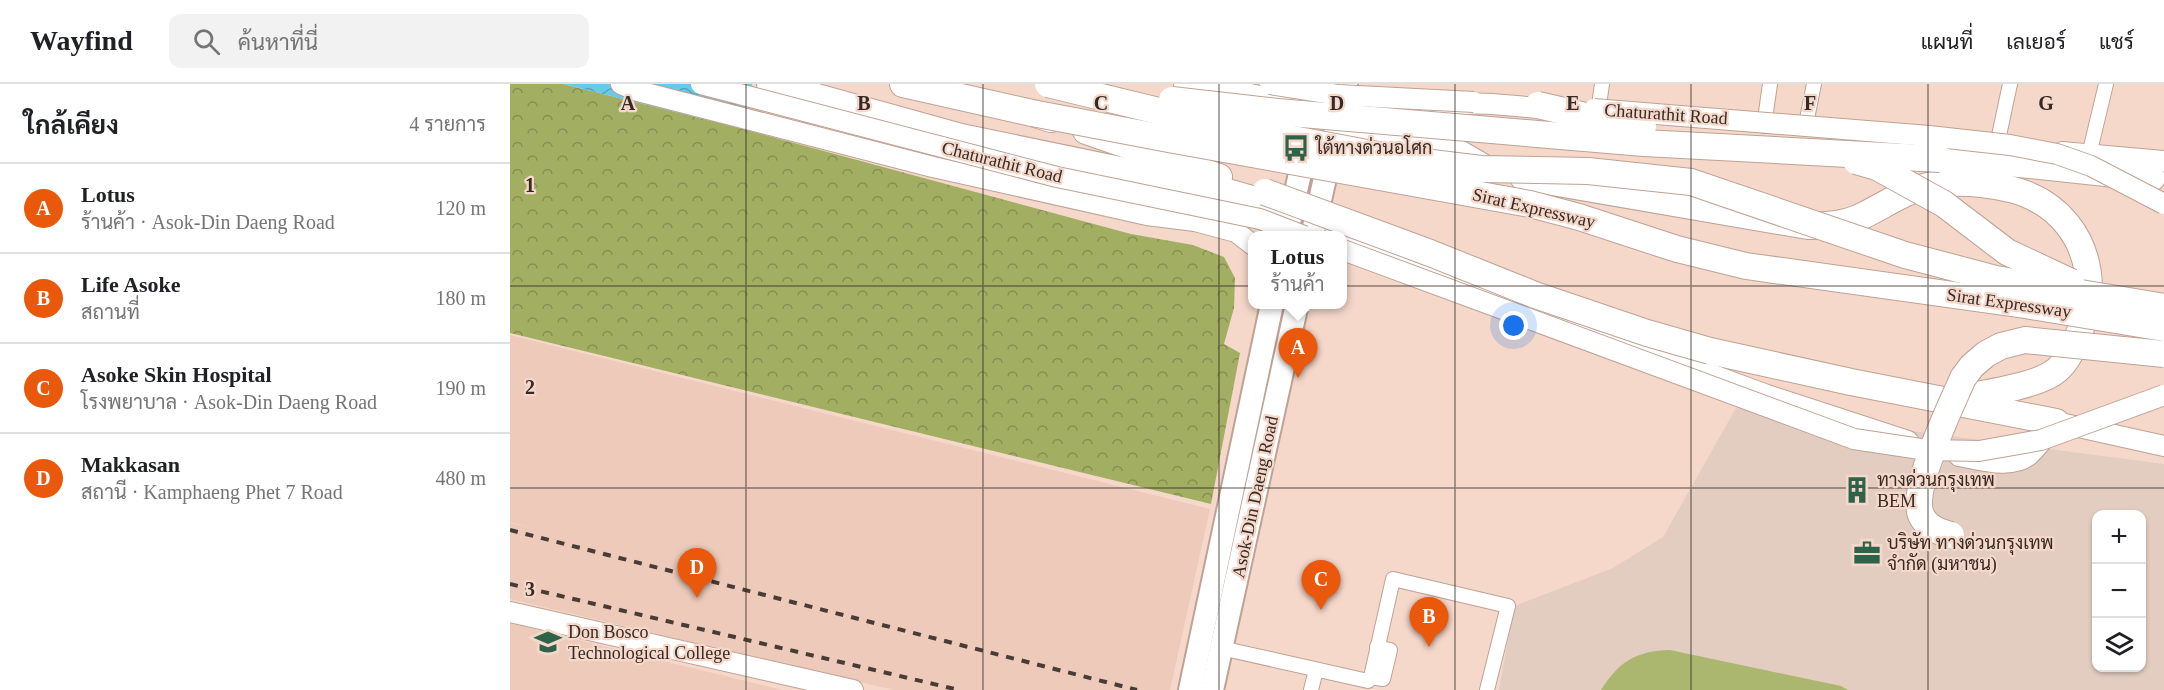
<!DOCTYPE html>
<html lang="th">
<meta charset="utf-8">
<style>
body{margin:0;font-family:"Times New Roman",Sarabun,serif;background:#f2f2f2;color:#202124}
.controls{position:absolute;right:18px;bottom:18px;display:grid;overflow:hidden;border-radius:12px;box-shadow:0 2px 4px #0004}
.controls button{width:54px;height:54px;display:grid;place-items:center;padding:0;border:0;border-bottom:2px solid #e0e0e0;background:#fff;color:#202124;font:30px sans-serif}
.you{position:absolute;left:1004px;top:242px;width:21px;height:21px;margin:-15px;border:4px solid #fff;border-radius:50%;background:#1a73e8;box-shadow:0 0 0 9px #1a73e833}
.badge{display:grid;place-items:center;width:39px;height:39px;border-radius:50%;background:#ea580c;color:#fff;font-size:20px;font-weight:700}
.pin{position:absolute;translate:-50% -50px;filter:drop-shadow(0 2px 3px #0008)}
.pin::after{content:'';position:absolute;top:32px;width:21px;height:18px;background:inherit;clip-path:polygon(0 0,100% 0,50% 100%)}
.popup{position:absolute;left:738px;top:147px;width:99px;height:78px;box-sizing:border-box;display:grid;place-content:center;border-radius:12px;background:#fff;filter:drop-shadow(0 2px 4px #0005);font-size:20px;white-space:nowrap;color:#757577}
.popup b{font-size:22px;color:#202124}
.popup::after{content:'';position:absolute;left:50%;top:100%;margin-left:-12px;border:12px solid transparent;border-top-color:#fff}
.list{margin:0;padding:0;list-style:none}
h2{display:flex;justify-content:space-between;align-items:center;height:78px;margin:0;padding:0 24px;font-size:26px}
h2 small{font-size:20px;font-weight:400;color:#757577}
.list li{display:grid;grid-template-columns:39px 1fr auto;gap:18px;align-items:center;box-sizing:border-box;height:90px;padding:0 24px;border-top:2px solid #e0e0e0}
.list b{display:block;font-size:22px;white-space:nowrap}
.list p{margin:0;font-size:20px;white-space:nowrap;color:#757577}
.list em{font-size:20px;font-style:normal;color:#757577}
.icon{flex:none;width:33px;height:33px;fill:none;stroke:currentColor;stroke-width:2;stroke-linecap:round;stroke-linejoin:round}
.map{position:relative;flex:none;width:1654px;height:606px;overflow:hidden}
header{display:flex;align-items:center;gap:36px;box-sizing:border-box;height:84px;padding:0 30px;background:#fff;border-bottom:2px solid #e0e0e0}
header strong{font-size:28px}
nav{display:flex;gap:33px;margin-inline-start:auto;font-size:21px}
.search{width:420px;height:54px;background:#f2f2f2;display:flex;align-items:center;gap:15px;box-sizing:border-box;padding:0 21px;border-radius:12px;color:#757577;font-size:22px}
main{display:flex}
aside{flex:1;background:#fff}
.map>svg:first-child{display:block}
.commercial{fill:#e2cdc0;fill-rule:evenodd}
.built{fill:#edcab9}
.green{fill:#abb76e}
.forest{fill:url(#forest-crowns)}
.water{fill:url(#water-waves)}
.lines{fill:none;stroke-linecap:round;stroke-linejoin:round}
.street-casing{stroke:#bea295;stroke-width:16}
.secondary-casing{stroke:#bea295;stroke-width:22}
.primary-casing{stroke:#bea295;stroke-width:26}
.highway-casing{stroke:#bea295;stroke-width:28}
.street{stroke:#fff;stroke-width:14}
.secondary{stroke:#fff;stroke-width:20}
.primary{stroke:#fff;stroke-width:22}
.highway{stroke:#fff;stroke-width:26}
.rail{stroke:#493c36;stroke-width:4;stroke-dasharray:8 8;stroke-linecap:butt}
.secondary-bridge-casing{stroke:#bea295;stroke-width:22;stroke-linecap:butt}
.highway-bridge-casing{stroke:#bea295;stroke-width:28;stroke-linecap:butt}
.secondary-bridge{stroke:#fff;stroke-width:20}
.highway-bridge{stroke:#fff;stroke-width:26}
.grid{fill:none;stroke:#352a25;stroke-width:1.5;stroke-opacity:0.55}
.labels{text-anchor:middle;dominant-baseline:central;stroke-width:4.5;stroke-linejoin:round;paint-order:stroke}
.street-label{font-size:18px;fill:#352a25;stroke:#f5d8ca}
.poi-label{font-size:18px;fill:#352a25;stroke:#f5d8ca;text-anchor:start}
.grid-label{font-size:20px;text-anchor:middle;font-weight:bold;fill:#352a25;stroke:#f5d8ca;stroke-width:4.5;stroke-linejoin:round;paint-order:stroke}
</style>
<header>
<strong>Wayfind</strong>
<div class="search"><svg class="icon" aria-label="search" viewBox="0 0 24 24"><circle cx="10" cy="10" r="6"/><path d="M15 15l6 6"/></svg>ค้นหาที่นี่</div>
<nav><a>แผนที่</a><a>เลเยอร์</a><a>แชร์</a></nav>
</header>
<main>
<aside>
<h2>ใกล้เคียง<small>4 รายการ</small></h2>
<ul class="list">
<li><span class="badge">A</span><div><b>Lotus</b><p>ร้านค้า · Asok-Din Daeng Road</p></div><em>120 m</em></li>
<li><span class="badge">B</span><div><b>Life Asoke</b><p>สถานที่</p></div><em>180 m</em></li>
<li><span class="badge">C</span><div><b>Asoke Skin Hospital</b><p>โรงพยาบาล · Asok-Din Daeng Road</p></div><em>190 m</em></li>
<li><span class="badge">D</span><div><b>Makkasan</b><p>สถานี · Kamphaeng Phet 7 Road</p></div><em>480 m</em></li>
</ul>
</aside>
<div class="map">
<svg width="1654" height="606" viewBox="0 0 1654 606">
<defs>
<pattern id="forest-crowns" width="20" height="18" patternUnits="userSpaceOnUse" patternTransform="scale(1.5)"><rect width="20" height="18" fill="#a2af63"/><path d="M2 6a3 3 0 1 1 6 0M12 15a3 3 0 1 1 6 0" fill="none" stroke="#858f51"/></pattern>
<pattern id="water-waves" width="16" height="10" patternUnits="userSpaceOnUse" patternTransform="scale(1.5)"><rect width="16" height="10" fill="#68cae9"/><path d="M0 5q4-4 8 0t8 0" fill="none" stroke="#56a4bd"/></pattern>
</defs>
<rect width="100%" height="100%" fill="#f5d8ca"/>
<path class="commercial" d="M1226 324 1654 380V606H989L1004 522 1103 484 1153 453ZM1586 430H1632V584H1586Z"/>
<g class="built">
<polygon points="0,251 700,425 660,606 384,606 0,515 0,439 25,444 0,438"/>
<polygon points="0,539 150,576 272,606 0,606"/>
</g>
<path class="green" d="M1160 566 1331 602 1338 606H1091C1109 577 1127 567 1160 566Z"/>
<polygon class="forest" points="0,0 53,0 229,44 621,150 683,161 714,173 725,194 724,224 714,260 730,269 701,420 0,249"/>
<polygon class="water" points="53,0 242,0 229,44"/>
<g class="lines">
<defs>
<g id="street">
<polyline points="1088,28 1092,0"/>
<polyline points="1254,42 1260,0"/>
<polyline points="1295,45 1304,0"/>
<polyline points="1487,61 1500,0"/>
<polyline points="1579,71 1596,0"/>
<polyline points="711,564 858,597 861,593 883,495 998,522 977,606"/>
<polyline points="861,593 873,595 880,566 867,563"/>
<polyline points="801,606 806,586"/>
</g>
<g id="secondary">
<polyline points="111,0 128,7 423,83 637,131 685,137 726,148 743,161"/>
<path d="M830 26C835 57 849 53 876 57 924 5 979 21 1041 25"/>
<polyline points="1552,68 1654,77"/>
<polyline points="817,134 840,155 873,169 1257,311 1398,357"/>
<path d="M1449 372C1469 375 1501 386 1519 371 1529 362 1538 349 1546 338L1654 362"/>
<polyline points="0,528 343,606"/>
</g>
<g id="primary">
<polyline points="780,135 796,62"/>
<polyline points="802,152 836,0"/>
<polyline points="680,606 762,220"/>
<polyline points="702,606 787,220"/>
</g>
<g id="highway">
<polyline points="260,0 451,53 721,109 745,116 765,129 774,152"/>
<polyline points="393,0 522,29 541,35"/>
<polyline points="677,0 778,21 793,20 807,13"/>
<polyline points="576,47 709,93"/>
<polyline points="876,57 931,63 945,67 978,86"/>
<polyline points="1430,75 1510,80 1642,94"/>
<path d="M1013 93 1298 142C1315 141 1332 141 1348 134 1371 124 1392 107 1418 102 1445 96 1473 99 1500 105 1548 117 1578 154 1579 203 1579 211 1580 219 1578 226 1576 233 1572 240 1570 247 1564 261 1559 276 1547 286 1528 303 1464 311 1438 316"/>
<polyline points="1200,267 1341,298 1546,338"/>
</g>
</defs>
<use href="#street" class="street-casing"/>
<use href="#secondary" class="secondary-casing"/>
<use href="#primary" class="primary-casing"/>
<use href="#highway" class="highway-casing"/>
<use href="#street" class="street"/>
<use href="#secondary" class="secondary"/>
<use href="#primary" class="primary"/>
<use href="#highway" class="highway"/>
<g class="rail">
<polyline points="0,446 627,606"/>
<polyline points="0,500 449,606"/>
</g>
<defs>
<g id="secondary-bridge">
<polyline points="191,0 547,93 750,135 794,152"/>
<polyline points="760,0 828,11 964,18"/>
<polyline points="1084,25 1419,52 1500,61 1547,70 1581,82 1654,120"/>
<polyline points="833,166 1344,355 1417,366 1469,367 1531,356 1654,311"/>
</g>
<g id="highway-bridge">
<polyline points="538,0 698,39 889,75 971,85 1078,87 1181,98 1395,171 1486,195 1654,223"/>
<polyline points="662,16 768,28 1134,59 1430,75"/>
<polyline points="1028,21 1114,41 1133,43"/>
<polyline points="522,29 664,56 1020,120 1069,133 1167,165 1236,182 1515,221 1654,244"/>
<polyline points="1346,77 1367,83 1434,120 1497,168 1561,198"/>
<polyline points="755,108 920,169 1025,211 1137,249 1200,267"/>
<path d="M1441 451C1429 448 1417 444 1411 431 1400 405 1441 322 1453 294L1462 282 1476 270 1491 262 1515 256 1654 270"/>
</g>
</defs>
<use href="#secondary-bridge" class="secondary-bridge-casing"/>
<use href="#highway-bridge" class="highway-bridge-casing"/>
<use href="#secondary-bridge" class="secondary-bridge"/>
<use href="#highway-bridge" class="highway-bridge"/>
</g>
<path class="grid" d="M236 0V606M473 0V606M709 0V606M945 0V606M1181 0V606M1418 0V606M0 202H1654M0 404H1654"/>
<defs>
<symbol id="bus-bare" viewBox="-9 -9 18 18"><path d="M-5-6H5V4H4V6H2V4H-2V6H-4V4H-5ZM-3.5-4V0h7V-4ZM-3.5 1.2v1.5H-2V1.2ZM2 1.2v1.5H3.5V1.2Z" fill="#2f6349" stroke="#f5d8ca" stroke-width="2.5" paint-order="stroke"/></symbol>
<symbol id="building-bare" viewBox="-9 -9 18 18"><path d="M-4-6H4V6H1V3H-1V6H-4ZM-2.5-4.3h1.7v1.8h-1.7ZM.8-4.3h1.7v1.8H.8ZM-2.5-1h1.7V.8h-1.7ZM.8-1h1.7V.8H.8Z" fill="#2f6349" stroke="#f5d8ca" stroke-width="2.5" paint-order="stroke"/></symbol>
<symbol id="office-bare" viewBox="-9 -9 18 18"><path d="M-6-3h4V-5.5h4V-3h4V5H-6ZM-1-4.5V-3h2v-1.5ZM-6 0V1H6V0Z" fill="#2f6349" stroke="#f5d8ca" stroke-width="2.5" paint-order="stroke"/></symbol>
<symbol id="school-bare" viewBox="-9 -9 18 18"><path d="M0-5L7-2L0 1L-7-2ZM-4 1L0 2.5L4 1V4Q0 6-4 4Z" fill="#2f6349" stroke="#f5d8ca" stroke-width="2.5" paint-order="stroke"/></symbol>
</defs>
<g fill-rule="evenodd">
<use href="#bus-bare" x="767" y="45" width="38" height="38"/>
<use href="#building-bare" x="1328" y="387" width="38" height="38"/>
<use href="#office-bare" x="1338" y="450" width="38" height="38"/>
<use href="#school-bare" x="19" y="539" width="38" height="38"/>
</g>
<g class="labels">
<g class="street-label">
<text transform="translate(1156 30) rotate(4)">Chaturathit Road</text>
<text transform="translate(492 78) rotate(14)">Chaturathit Road</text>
<text transform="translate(1024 124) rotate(13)">Sirat Expressway</text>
<text transform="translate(1499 219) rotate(8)">Sirat Expressway</text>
<text transform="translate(745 413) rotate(-78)">Asok-Din Daeng Road</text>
</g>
<g class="poi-label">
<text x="806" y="64">ใต้ทางด่วนอโศก</text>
<text x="1367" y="396">ทางด่วนกรุงเทพ<tspan x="1367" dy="21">BEM</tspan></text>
<text x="1377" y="459">บริษัท ทางด่วนกรุงเทพ<tspan x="1377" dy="21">จำกัด (มหาชน)</tspan></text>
<text x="58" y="548">Don Bosco<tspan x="58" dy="21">Technological College</tspan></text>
</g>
</g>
<g class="grid-label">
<text x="118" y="26">A</text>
<text x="354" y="26">B</text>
<text x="591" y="26">C</text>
<text x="827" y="26">D</text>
<text x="1063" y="26">E</text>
<text x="1300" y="26">F</text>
<text x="1536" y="26">G</text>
<text x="20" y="108">1</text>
<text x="20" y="310">2</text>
<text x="20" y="512">3</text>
</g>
</svg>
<div class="controls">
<button>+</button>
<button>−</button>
<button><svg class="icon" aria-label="layers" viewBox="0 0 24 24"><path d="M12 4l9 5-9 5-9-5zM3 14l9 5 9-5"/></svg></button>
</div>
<div class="you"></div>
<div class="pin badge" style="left:788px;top:294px">A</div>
<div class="popup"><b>Lotus</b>ร้านค้า</div>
<div class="pin badge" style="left:919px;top:563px">B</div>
<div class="pin badge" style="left:811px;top:526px">C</div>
<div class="pin badge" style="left:187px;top:514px">D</div>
</div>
</main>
